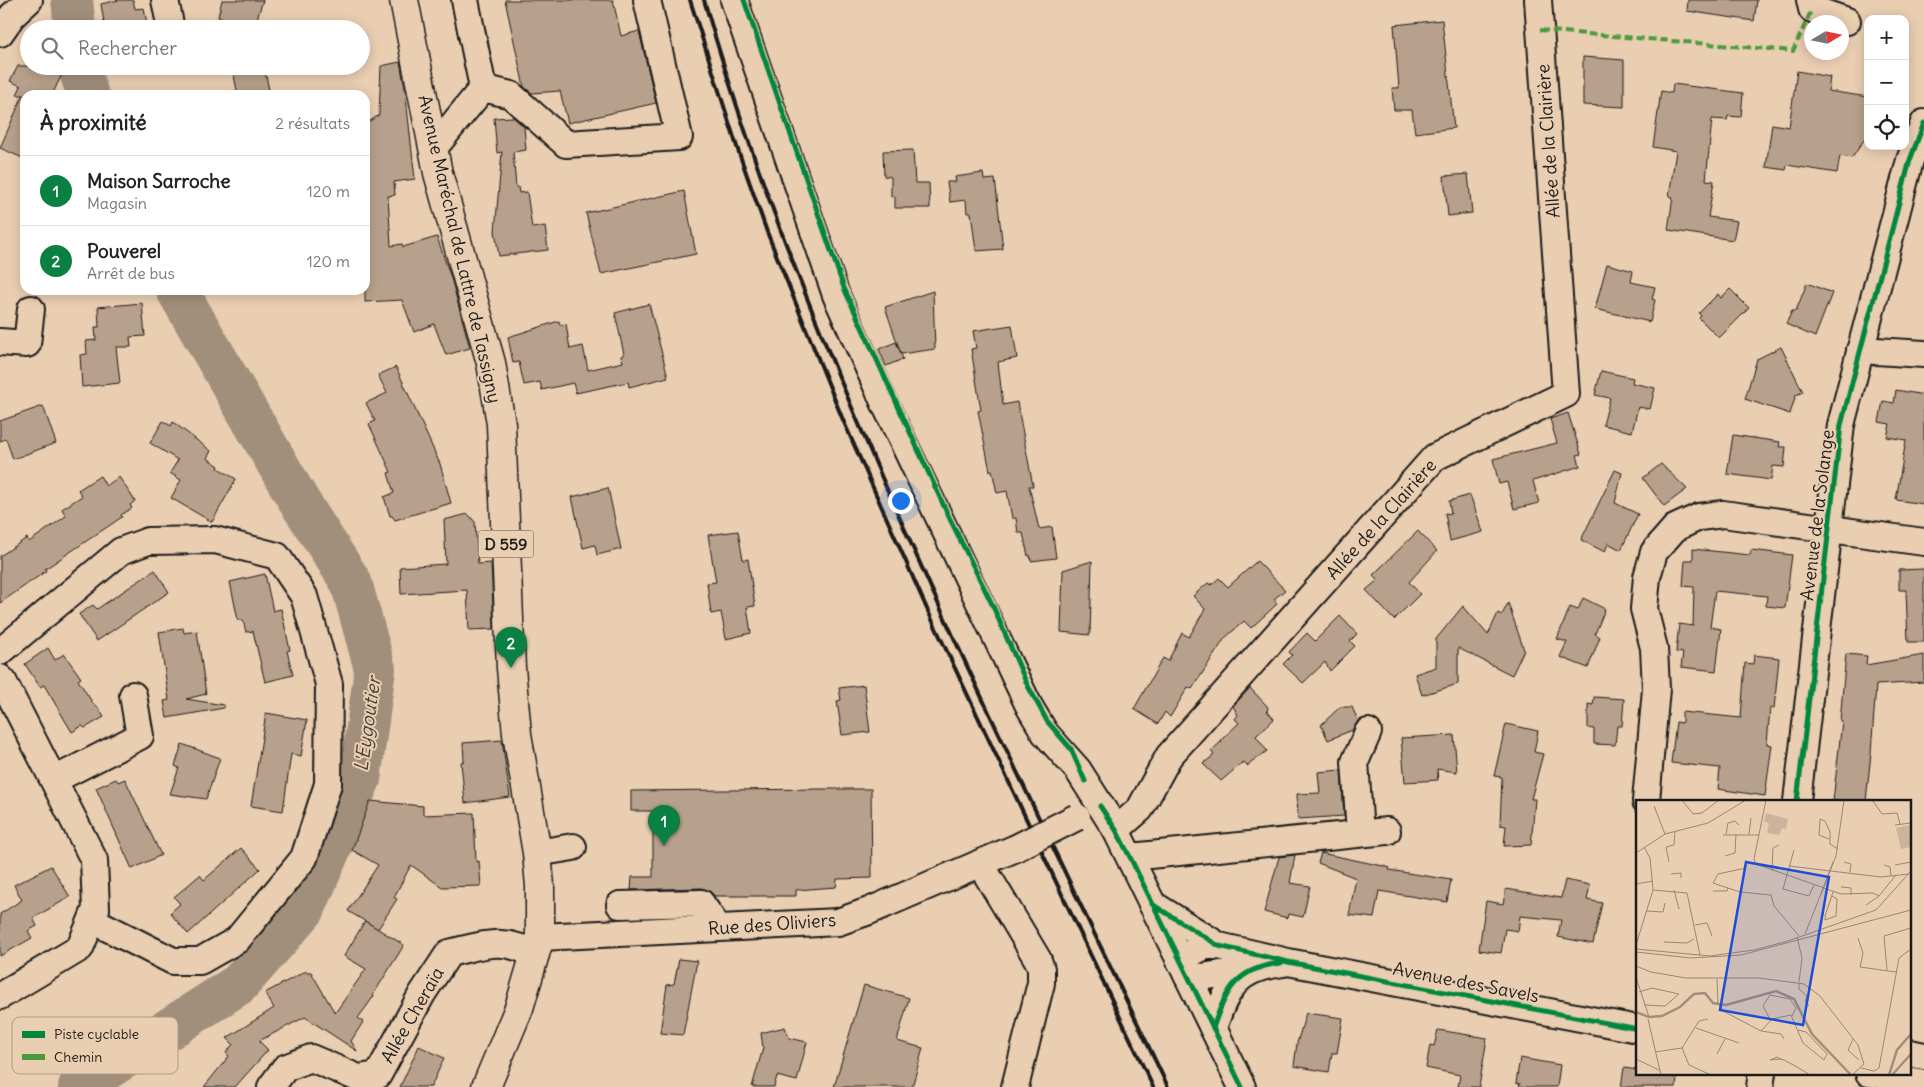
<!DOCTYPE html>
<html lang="fr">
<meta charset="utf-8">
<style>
body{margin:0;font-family:Delius,sans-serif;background:#f6f6f6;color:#222}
.controls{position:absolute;right:15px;top:15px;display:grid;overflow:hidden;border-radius:10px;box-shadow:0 2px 12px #0003}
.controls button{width:45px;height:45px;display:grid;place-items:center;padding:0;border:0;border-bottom:1px solid #e0e0e0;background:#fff;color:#222;font:25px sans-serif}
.compass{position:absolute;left:1804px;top:15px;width:45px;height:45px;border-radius:50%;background:#fff;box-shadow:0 2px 12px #0003;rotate:80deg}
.you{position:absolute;left:900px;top:500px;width:18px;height:18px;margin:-12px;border:4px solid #fff;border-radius:50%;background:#1a73e8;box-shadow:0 0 0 8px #1a73e833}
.badge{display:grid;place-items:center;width:32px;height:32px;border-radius:50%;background:#0b8043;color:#fff;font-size:16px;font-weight:700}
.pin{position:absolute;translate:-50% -41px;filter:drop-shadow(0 1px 2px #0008)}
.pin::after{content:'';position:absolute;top:26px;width:18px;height:15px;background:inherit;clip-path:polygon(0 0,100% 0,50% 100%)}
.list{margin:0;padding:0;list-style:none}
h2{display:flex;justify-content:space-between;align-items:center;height:65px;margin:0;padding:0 20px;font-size:21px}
h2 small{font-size:16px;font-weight:400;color:#767676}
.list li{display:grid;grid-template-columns:32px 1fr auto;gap:15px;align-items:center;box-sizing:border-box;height:70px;padding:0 20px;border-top:1px solid #e0e0e0}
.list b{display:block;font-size:19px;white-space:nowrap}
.list p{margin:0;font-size:16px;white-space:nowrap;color:#767676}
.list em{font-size:16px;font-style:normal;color:#767676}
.icon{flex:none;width:28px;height:28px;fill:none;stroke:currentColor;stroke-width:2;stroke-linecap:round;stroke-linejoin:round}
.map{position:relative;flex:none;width:1924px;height:1087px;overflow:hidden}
.search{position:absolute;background:#fff;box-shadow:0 2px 12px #0003;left:20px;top:20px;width:350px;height:55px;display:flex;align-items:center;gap:12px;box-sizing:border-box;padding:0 18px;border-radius:28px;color:#767676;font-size:19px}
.panel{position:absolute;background:#fff;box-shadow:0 2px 12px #0003;left:20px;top:90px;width:350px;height:205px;border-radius:15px}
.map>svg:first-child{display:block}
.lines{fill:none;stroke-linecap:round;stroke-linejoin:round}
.river{stroke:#a18f7c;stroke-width:42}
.building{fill:#b8a18c;stroke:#1c1c1c}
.minor-casing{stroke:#1c1c1c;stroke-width:30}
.major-casing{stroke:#1c1c1c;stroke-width:31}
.minor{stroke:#eaceb1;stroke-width:26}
.major{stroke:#eaceb1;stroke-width:28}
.rail{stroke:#1c1c1c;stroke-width:4}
.minor-bridge-casing{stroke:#1c1c1c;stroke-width:30;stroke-linecap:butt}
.minor-bridge{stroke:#eaceb1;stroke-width:26}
.quiet{stroke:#4c9a3e;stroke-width:4;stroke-dasharray:8 4;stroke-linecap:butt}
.cycleway-casing{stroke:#eaceb1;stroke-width:8}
.cycleway{stroke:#00873e;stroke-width:5}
.labels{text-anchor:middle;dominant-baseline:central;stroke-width:4;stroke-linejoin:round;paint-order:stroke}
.shield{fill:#eaceb1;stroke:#5a5149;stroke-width:1}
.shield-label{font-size:16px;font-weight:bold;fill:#1c1c1c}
.street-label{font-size:18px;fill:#1c1c1c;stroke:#eaceb1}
.water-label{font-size:19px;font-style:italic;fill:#443e39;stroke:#eaceb1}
.inset-river{fill:none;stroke:#a18f7c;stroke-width:2.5}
.inset-road{fill:none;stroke:#988775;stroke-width:1}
.view{fill:#1d4ed8;fill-opacity:0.15;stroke:#1d4ed8;stroke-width:2.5}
.inset-edge{fill:none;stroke:#1c1c1c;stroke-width:2.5}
.key{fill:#eaceb1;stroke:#ac9984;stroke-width:1}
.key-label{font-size:14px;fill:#1c1c1c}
</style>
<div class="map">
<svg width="1924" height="1087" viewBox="0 0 1924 1087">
<rect width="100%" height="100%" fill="#eaceb1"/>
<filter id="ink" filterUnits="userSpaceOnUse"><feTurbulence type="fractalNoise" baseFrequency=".02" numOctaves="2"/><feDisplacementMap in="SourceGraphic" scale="10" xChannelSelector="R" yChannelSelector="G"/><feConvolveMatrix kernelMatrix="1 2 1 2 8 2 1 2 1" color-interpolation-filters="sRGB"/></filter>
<g filter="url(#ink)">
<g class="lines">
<g class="river">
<polyline points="72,0 75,29"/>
<polyline points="78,66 88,95"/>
<polyline points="79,1087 239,984 304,910 360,779 375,669 351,582 299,501 177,290"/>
</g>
</g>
<g class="building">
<polygon points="119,0 133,0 135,9 144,8 148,29 105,29 101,4"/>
<polygon points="222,0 263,0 257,19 239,24 218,17"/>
<polygon points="505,0 613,0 621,36 639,31 656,103 568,123 560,91 532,93 524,87"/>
<polygon points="1688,0 1757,0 1754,21 1687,11"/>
<polygon points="1442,20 1454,128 1415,133 1412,110 1394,110 1392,88 1399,88 1394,25"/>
<polygon points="1583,57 1624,60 1624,107 1583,105"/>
<polygon points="400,62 405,89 415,179 394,182 395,195 388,196 391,246 402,244 403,247 437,237 451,278 470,348 446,355 434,324 414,332 402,300 365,302 365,130 367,130 367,123 379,115 381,66"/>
<polygon points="18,66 66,66 52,95 25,95 25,159 0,148 23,95 17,95 21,86 10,81"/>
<polygon points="232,66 264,66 270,95 238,95"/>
<polygon points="1797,71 1830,77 1828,91 1868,97 1868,134 1852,158 1840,156 1837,173 1787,165 1786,170 1766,167 1772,124 1789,127"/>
<polygon points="1673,84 1743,93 1741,117 1728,116 1727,120 1712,119 1706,180 1714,181 1708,217 1737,221 1733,240 1668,230 1673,197 1669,196 1676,151 1653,147 1661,91 1672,93"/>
<polygon points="513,117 524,127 526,150 513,152 516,187 518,187 519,193 527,192 532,228 545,226 548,250 499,256 495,231 502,152 497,153 494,118"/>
<polygon points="913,150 915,183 929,183 930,208 895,208 895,196 891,197 891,177 884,176 883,151"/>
<polygon points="983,173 984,180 995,179 1003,249 976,251 971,213 967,213 966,200 950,202 947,182 956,182 955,177"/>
<polygon points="1468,174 1472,213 1448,216 1444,176"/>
<polygon points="684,191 696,254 601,274 586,213"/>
<polygon points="1607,264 1633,271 1631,282 1655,287 1652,299 1655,300 1650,322 1595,309"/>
<polygon points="1807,283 1832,293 1815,337 1786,324 1792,311 1796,311"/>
<polygon points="1730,289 1749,308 1719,338 1699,318 1701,316 1699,313 1718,294 1721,298"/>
<polygon points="933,291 935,349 901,354 885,307"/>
<polygon points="142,303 145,336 130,337 131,347 116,347 120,383 82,387 80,355 87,354 86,341 96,340 95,327 99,327 98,307"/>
<polygon points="649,304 668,377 629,387 628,382 576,393 573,383 542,390 540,382 524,385 519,362 513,363 508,337 559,321 560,325 566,324 570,349 583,346 588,370 623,362 621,356 624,354 615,313"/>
<polygon points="1012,325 1017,358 998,362 1003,405 1017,402 1033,486 1029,486 1039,529 1052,527 1056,558 1031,561 1030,555 1028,556 1023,533 1018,533 1016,518 1012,518 1007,491 997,493 992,470 990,471 978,411 981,410 971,349 976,348 973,331"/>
<polygon points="896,342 903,359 886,366 879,349"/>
<polygon points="1781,347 1803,392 1796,395 1790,414 1745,399 1757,359"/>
<polygon points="396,367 440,464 451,503 395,520 392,516 390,516 384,497 394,493 388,473 391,472 369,424 375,421 366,403 387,393 378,375"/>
<polygon points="1601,371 1633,378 1632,383 1655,388 1650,409 1638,407 1632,432 1603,425 1610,398 1595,395"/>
<polygon points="1896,390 1924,395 1924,504 1896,500 1906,440 1887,437 1890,424 1879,422 1883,401 1894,403"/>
<polygon points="43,406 56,443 13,459 6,439 0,441 0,421"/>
<polygon points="1568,413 1581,454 1577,455 1580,466 1533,481 1539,503 1514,509 1507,482 1499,484 1493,459 1557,443 1550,419"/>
<polygon points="163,421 171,426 173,422 211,451 207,458 219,466 218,468 236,479 212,522 171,498 181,480 170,473 178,460 150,443"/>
<polygon points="1733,435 1780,442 1779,447 1786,447 1784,467 1773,466 1771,480 1727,474"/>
<polygon points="1661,464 1687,489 1664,506 1643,478"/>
<polygon points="1615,470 1622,473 1615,503 1638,514 1621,550 1608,543 1605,552 1581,540"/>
<polygon points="100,476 106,486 119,477 135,501 130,505 132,508 121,515 122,517 45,569 46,571 0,603 0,556 27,538 29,542 66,516 62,509 82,496 78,490"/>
<polygon points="608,488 621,549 597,555 595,545 583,548 572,497"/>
<polygon points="1470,495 1483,532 1450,541 1445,513 1451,514 1449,501"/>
<polygon points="468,514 475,522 478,564 491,563 494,629 469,630 467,590 401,594 400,567 446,564 444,520"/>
<polygon points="738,531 743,560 748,559 755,606 747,607 751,633 726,639 721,612 711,614 707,583 716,582 708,535"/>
<polygon points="1418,531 1437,551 1409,582 1420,594 1394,620 1366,590 1378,580 1373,575"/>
<polygon points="1693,549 1750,555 1751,550 1792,555 1785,608 1766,606 1767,596 1715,591 1710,627 1721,629 1716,671 1681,667 1683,653 1676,652 1679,624 1693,626 1694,587 1683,586 1685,560 1693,560"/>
<polygon points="1092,561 1090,635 1061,632 1063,570"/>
<polygon points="1257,561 1285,590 1274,599 1277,604 1251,628 1244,621 1225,638 1192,689 1188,687 1170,717 1165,712 1158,724 1134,709 1163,658 1168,661 1182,633 1189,637 1205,609 1193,596 1208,583 1211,585 1219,578 1228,587"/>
<polygon points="1924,569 1924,642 1908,642 1906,590 1899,590 1899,570"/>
<polygon points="155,570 169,592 97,641 79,614 93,605 97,609"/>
<polygon points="265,574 273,611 281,609 290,650 287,651 293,675 265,682 253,631 246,632 243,620 238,620 230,582"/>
<polygon points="1583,598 1605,609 1595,634 1600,637 1588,668 1560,657 1567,642 1557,639 1570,607 1578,610"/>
<polygon points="1508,603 1524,650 1512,675 1458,648 1458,684 1422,695 1415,674 1436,667 1436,639 1463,606 1488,635 1498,613 1502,615"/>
<polygon points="1340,616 1357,634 1350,641 1355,646 1330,671 1325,662 1303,683 1283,664 1292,655 1289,652 1307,633 1315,641"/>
<polygon points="183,628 184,633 197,631 206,694 186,699 224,705 224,708 167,718 164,701 169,700 159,632"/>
<polygon points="48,648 55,660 64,654 81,678 78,680 94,705 97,706 104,717 85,728 82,726 72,732 44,685 40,687 25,664"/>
<polygon points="1846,654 1867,656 1866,665 1924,655 1924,682 1876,685 1871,753 1866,801 1833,801 1842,721 1840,721"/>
<polygon points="1754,655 1779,658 1774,709 1770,708 1767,744 1772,745 1765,796 1718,789 1720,768 1671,763 1676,722 1682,723 1682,712 1741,718 1745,663 1753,664"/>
<polygon points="864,685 870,732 842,735 837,701 841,700 839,688"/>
<polygon points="1250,688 1268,707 1267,711 1274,719 1256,736 1267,751 1247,766 1243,762 1221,781 1203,764 1214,755 1211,751 1222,741 1221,740 1239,723 1235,719 1238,715 1233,706"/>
<polygon points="1594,697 1624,699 1622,726 1617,726 1615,745 1594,744 1594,729 1588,728 1588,704 1593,705"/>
<polygon points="1340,707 1352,707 1358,721 1352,730 1328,740 1321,725"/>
<polygon points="266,713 307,720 301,756 291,754 283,811 251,806"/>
<polygon points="1506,724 1538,731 1534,752 1543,754 1531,799 1535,799 1531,845 1504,846 1506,826 1500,825 1502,777 1494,776"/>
<polygon points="1454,735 1457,772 1437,769 1438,780 1405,782 1401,738"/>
<polygon points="502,740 510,797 465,803 461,762 464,761 463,743"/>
<polygon points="182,744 220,758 206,799 170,794 179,768 175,766"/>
<polygon points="1341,770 1344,816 1298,819 1297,794 1320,793 1318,772"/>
<polygon points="116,779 118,782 125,779 161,855 132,869 96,788"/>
<polygon points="820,789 871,789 872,878 837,879 836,887 796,890 796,896 715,896 708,890 701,888 631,890 632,877 653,877 653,811 631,811 631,791"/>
<polygon points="370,801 423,806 423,815 474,813 476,862 479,861 481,886 442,887 411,865 394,897 397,899 378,929 348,911 378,865 352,850"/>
<polygon points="241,848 260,869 188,934 170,913 180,904 174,897 200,875 204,880"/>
<polygon points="1321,853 1383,866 1390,868 1389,870 1451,880 1447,902 1379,891 1374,918 1349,915 1356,878 1318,863"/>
<polygon points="1295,855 1290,883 1310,886 1303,917 1289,914 1288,918 1264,912 1279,857"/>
<polygon points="51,866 70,897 33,918 37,926 28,931 32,938 0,956 0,914 22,900 14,885"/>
<polygon points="1565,880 1590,885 1587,900 1602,903 1593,944 1558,937 1561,920 1520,916 1518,931 1505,929 1501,953 1479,950 1486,901 1503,904 1506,889 1561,898"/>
<polygon points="365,921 404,945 373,995 374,996 358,1018 363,1022 351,1041 357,1051 305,1017 259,1041 268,1050 235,1087 204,1087 229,1056 226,1053 233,1044 227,1038 274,1008 265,993 304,972 311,972 335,1013 366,969 344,956"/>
<polygon points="679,959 697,961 683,1035 660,1033 667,985 674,984"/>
<polygon points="864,985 909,998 897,1041 923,1048 912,1087 834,1087"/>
<polygon points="1306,1013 1343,1018 1337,1053 1332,1053 1329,1072 1294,1066 1297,1043"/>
<polygon points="785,1027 789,1038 807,1042 797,1081 777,1076 774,1087 752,1087 763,1048 761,1033"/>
<polygon points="1438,1030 1487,1038 1479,1087 1458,1087 1460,1075 1426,1068 1430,1045 1434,1046"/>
<polygon points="419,1046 444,1058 431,1087 400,1087"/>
<polygon points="1520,1058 1560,1065 1557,1087 1519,1087 1520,1084 1516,1083"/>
<polygon points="1624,1068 1638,1070 1638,1073 1654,1073 1677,1078 1676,1087 1621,1087"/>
</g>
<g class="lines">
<defs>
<g id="minor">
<polyline points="165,0 171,29"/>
<polyline points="734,0 836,295 884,402 1029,706 1045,733 1078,770 1116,830 1242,1087"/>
<polyline points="1810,0 1812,9 1847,21"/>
<polyline points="0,33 12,16 29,0"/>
<polyline points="483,88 511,95 566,144 679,137 647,0"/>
<polyline points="433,149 483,88 465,0"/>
<polyline points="0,342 27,344 31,309"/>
<polyline points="1860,350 1924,354"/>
<polyline points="0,652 121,551 148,541 215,540 277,556 304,596 329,684 328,784 304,858 237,940 200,961 173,961 92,920"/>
<polyline points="0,678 3,681 94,860 96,909 80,948 0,996"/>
<polyline points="54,780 140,736 133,695"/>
<polyline points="1646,801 1656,689 1654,648 1644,609 1647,577 1654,552 1675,528 1699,517 1723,514 1924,542"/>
<polyline points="1797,801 1841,425 1910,160 1924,123"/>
<polyline points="1116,830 1140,809 1169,756 1435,457 1566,394 1538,0"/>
<polyline points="1360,833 1355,762 1368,732"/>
<polyline points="537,853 573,847"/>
<polyline points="1130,857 1387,831"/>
<polyline points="980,863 1038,960 1041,969 1041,983 1015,1087"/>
<polyline points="1152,904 1219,946"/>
<polyline points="620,905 701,903 718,928"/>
<polyline points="540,937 838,922 869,911 1016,848"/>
<polyline points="1179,959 1205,946 1219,946 1288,962 1638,1029"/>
<polyline points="1187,975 1202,977 1252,969"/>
<path d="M1213 1028C1227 987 1237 968 1283 963"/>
<polyline points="1910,1053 1924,1056"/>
<polyline points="1869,1073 1924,1083"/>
<path d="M271 1087 285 1068 311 1058 358 1078 378 1075 422 994 449 953C484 945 502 936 535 955"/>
<polyline points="1760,1087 1762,1073"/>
</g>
<polyline id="major" points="404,0 438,173 491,363 501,424 511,668 517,734 537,853 540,886 540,937 519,1008 486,1087"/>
</defs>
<use href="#minor" class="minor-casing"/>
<use href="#major" class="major-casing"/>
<use href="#minor" class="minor"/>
<use href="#major" class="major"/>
<g class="rail">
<polyline points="690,0 738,150 767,232 843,420 927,609 1153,1087"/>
<path d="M704 0C727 78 752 155 781 231 892 524 1033 804 1168 1087"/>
</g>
<defs>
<polyline id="minor-bridge" points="1016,848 1077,817"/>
</defs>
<use href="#minor-bridge" class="minor-bridge-casing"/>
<use href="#minor-bridge" class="minor-bridge"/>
<polyline class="quiet" points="1540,30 1793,51 1812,9"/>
<defs>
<g id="cycleway">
<polyline points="744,0 844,288 948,515 992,604 1027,684 1047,721 1071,749 1085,781"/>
<polyline points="1797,801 1841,425 1910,160 1924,123"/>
<polyline points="1100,806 1116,830 1130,857 1242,1087"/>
<polyline points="1152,904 1219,946 1288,962 1638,1029"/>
<path d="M1213 1028C1226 989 1237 968 1281 963"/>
</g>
</defs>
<use href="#cycleway" class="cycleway-casing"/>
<use href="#cycleway" class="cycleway"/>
</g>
</g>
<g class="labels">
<rect class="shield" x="478.5" y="530.5" width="55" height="27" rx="4"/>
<g class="shield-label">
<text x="506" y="544">D 559</text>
</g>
<g class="street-label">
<text transform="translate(1548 141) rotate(-94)">Allée de la Clairière</text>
<text transform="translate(460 249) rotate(77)">Avenue Maréchal de Lattre de Tassigny</text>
<text transform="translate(1817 515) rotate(-83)">Avenue de la Solange</text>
<text transform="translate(1381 519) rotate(-48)">Allée de la Clairière</text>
<text transform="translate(772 924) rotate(-4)">Rue des Oliviers</text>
<text transform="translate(1466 982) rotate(11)">Avenue des Savels</text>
<text transform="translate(412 1015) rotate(-60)">Allée Cheraïa</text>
</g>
<g class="water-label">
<text transform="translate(367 724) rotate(-82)">L'Eygoutier</text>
</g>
</g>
<g transform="translate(1636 800)">
<rect width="275" height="275" fill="#eaceb1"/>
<path d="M130 13 152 19 150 29 146 28 143 35 131 33 133 23 128 22ZM275 25V47L265 49 260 28Z" fill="#ccb49c"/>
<path class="inset-river" d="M0 212 13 217 26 216 44 207 58 194 69 193 77 203 90 205 140 191 158 199 176 234 215 275M253 275 261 250 275 234M256 275 275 254"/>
<path class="inset-road" d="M46 0 57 14 66 13M130 0 118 59 120 64 205 94 237 93 243 96M232 0 237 1 246 14 261 13 264 24M18 6 29 34M66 13 83 0M259 25 275 23M90 34 92 23 99 21 103 25M113 34 115 18M87 35H123M193 39 183 35 184 19 189 21 194 32V44L202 49M158 50 147 89 173 96 178 85M0 53 29 34 72 23 110 0M89 56 99 53 100 34M33 62 30 47 38 45 39 31M208 62 215 64 214 72M248 65 254 67 255 76M259 65 275 62M153 66 245 77 273 74M110 68 82 74 77 83 104 92 135 95 138 106 163 136M136 71 137 48 143 45M35 74 45 73V78M0 84 17 81M205 87 215 88V95M17 90 51 93 64 155M38 90 43 109M77 91H91L92 88M185 94 197 62M196 96 201 99 200 116 189 120V116L197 92M230 105 243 96 260 75M10 111 27 112 29 103M59 125 71 123 76 136M169 134 200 56 208 0M161 137 166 158 163 182M222 138 227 153 224 167 260 172M28 142 51 143 58 139M0 145 17 90 14 58 8 47M0 149 74 156 118 150 152 141 240 110 275 71M0 152 55 158 105 155 275 110M0 166 15 172 50 178H123L168 184 184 196 222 245 228 264 216 275M251 170 248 136 275 128M0 177 13 217M81 179 82 203 87 211 125 231 145 234 148 239M163 183V189L171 196 169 201 173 206M3 192 16 188 43 194 29 206 8 205M12 219 25 275M135 221 127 206 134 195 154 199 160 208 156 216M60 228 103 243M125 231 136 219 155 215 167 243 188 260 191 254 170 232 162 230M217 239 212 250 223 260M46 248 63 221 72 219M46 248 53 265 75 275M19 252 46 248M81 254 89 239M0 259 23 270M145 259 134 260 141 257 145 259 148 260 161 267 174 275M225 268 238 271 243 268 263 158 275 149"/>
<path class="view" d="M110 62 193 77 167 225 84 210Z"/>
<rect width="275" height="275" class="inset-edge"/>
</g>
<rect x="12" y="1017" width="166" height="57" rx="8" class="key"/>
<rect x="22" y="1031" width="23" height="7" fill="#00873e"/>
<rect x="22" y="1054" width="23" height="6" fill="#4c9a3e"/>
<g class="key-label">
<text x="54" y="1039">Piste cyclable</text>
<text x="54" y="1062">Chemin</text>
</g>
</svg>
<div class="controls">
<button>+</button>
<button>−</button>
<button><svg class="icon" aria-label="locate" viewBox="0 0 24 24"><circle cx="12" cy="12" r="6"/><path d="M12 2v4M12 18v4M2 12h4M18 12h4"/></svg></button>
</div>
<svg class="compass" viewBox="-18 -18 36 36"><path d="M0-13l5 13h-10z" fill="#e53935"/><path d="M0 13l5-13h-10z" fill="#767676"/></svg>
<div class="you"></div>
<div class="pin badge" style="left:664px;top:846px">1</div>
<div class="pin badge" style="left:511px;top:668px">2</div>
<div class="search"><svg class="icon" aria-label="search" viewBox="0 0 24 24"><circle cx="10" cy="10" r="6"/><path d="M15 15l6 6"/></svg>Rechercher</div>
<section class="panel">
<h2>À proximité<small>2 résultats</small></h2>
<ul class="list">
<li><span class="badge">1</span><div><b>Maison Sarroche</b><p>Magasin</p></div><em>120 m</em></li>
<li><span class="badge">2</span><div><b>Pouverel</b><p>Arrêt de bus</p></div><em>120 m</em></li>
</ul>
</section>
</div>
